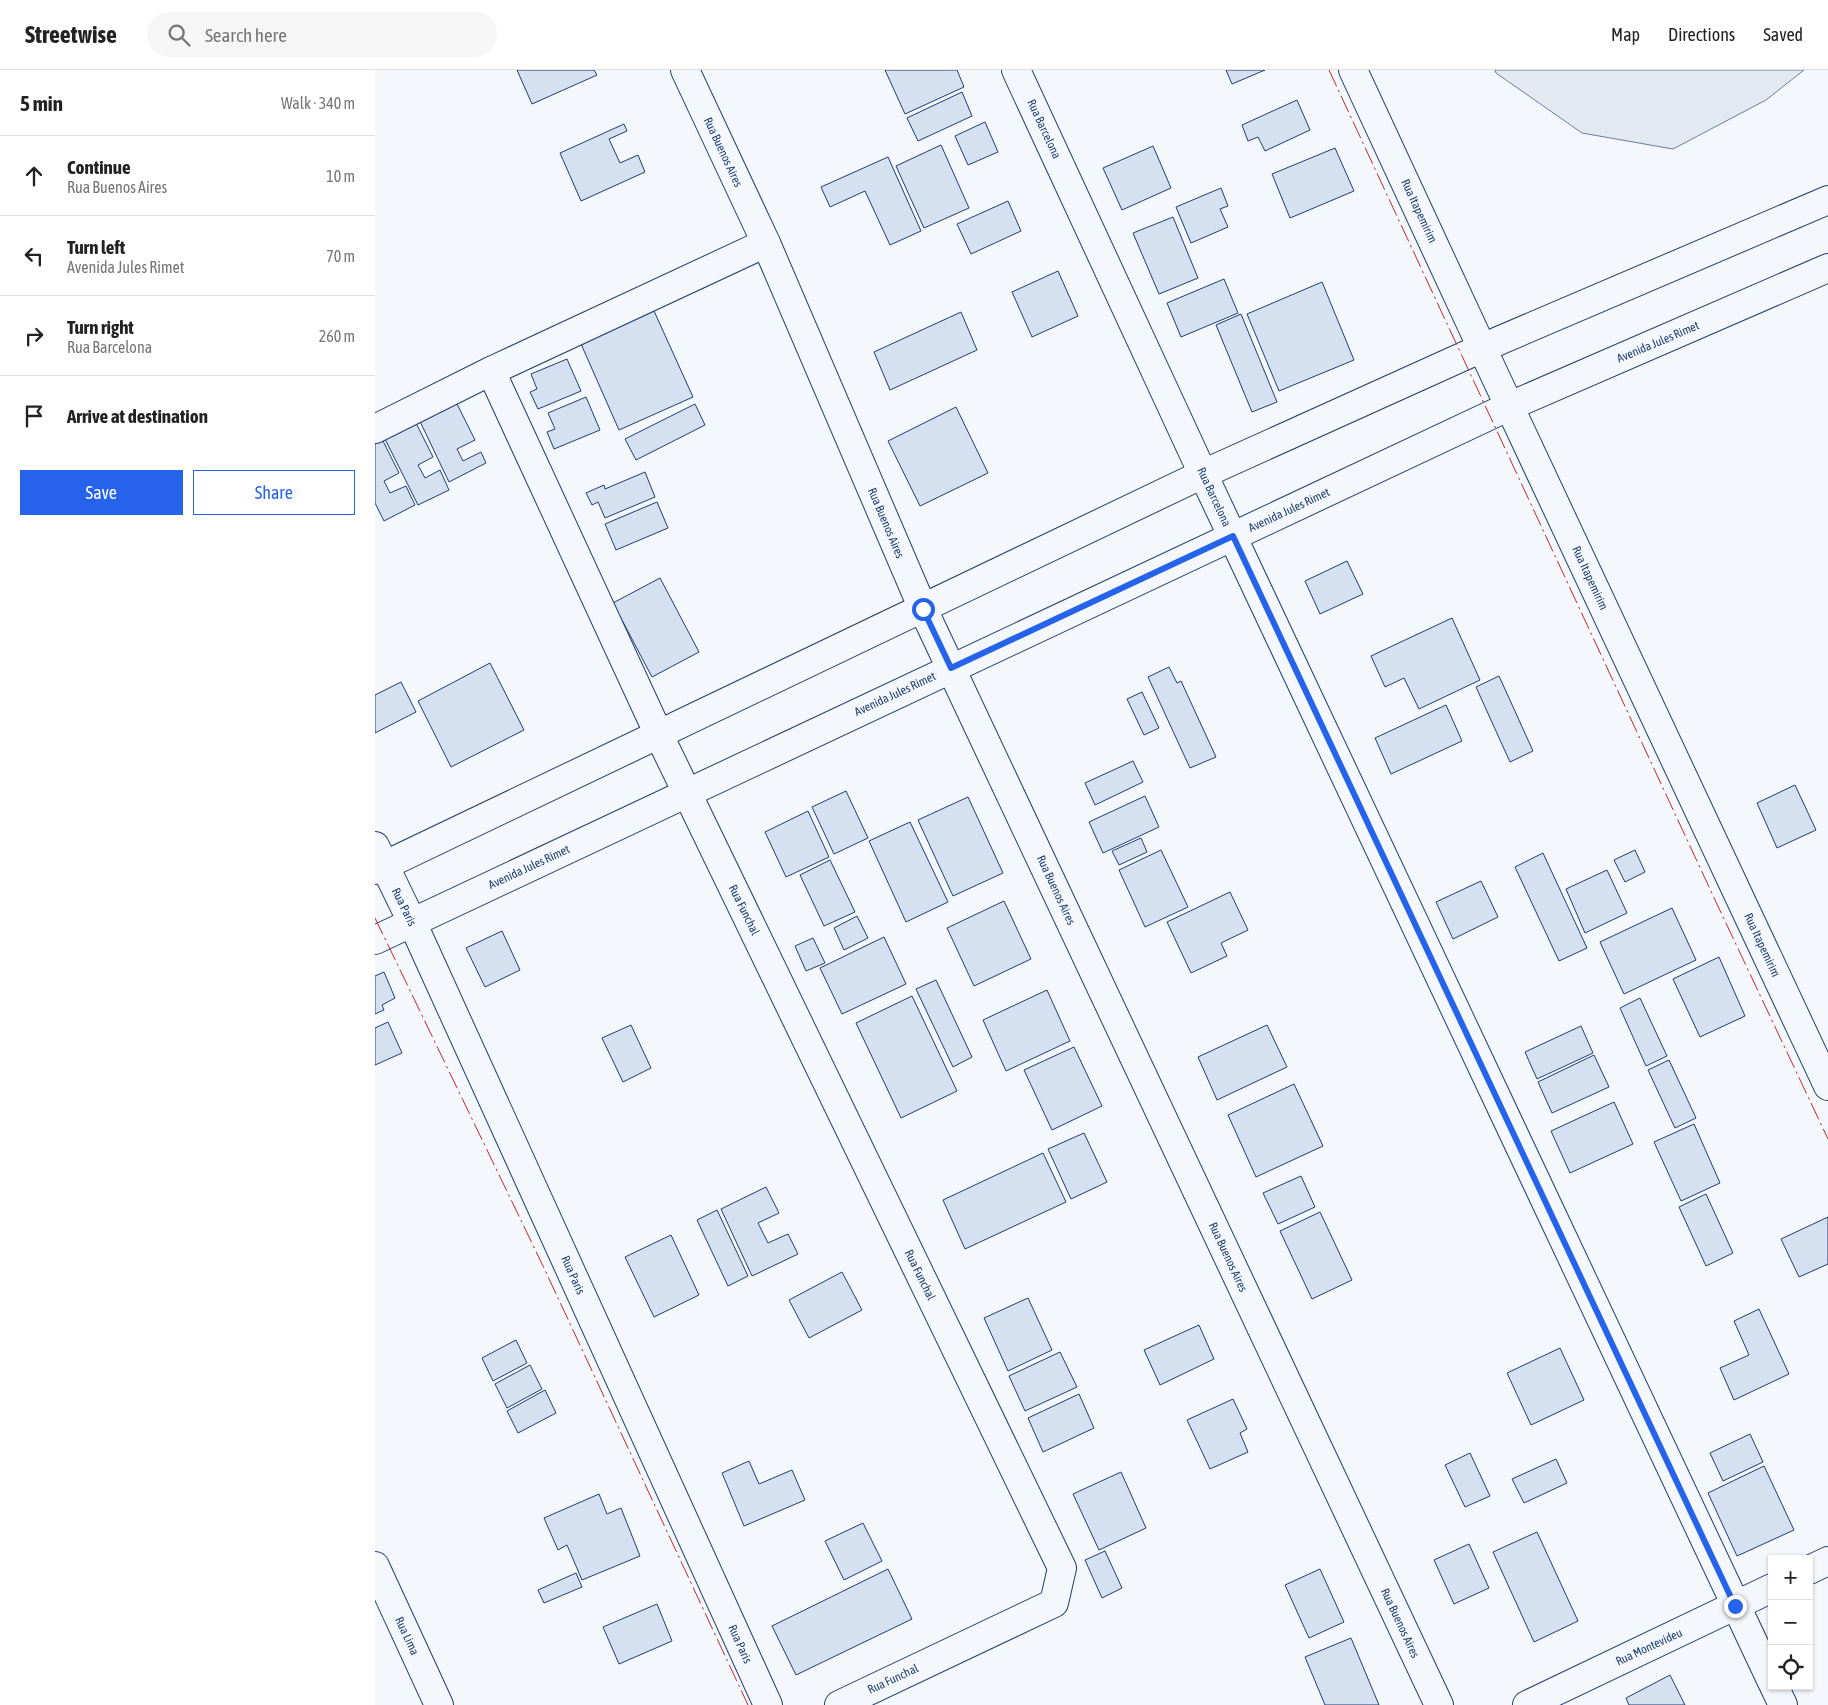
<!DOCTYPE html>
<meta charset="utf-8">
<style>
body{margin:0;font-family:"Asap Condensed",sans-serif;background:#f6f6f6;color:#222}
.controls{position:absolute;right:15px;bottom:15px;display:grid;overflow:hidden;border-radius:0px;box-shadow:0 1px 4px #0004}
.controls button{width:45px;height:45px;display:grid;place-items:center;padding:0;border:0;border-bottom:1px solid #e0e0e0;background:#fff;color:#222;font:25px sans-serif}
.stop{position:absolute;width:15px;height:15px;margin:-11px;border:4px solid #2563eb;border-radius:50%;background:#fff}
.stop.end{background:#2563eb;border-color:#fff;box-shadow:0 1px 5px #0008}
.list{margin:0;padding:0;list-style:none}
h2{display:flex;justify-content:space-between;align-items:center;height:65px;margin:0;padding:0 20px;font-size:21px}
h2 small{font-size:16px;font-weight:400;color:#767676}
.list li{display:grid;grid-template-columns:32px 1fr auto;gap:15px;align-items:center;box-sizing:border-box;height:80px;padding:0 20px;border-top:1px solid #e0e0e0}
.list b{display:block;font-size:19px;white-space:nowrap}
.list p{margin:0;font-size:16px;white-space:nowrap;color:#767676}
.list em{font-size:16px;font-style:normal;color:#767676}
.actions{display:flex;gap:10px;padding:15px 20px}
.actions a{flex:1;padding:11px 0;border:1px solid #2563eb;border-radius:0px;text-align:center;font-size:18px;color:#2563eb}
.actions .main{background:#2563eb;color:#fff}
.icon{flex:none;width:28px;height:28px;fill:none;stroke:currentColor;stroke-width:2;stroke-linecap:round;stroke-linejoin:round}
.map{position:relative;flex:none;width:1453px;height:1635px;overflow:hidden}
header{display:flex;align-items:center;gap:30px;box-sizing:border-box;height:70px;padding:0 25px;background:#fff;border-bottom:1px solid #e0e0e0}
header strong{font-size:24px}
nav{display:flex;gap:28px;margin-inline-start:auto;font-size:18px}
.search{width:350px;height:45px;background:#f6f6f6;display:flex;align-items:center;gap:12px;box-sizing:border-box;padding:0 18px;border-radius:28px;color:#767676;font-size:19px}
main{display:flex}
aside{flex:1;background:#fff}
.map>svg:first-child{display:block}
.green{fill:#e3e9f0;stroke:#687fa3}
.building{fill:#d5e0f0;stroke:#1d3f73}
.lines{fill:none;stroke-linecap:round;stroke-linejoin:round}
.minor-casing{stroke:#1d3f73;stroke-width:30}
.major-casing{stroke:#1d3f73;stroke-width:30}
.minor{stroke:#f4f7fb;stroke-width:28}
.major{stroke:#f4f7fb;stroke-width:28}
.power{stroke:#c62828;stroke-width:1;stroke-dasharray:18 4 2.5 4;stroke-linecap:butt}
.route{stroke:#2563eb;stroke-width:6}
.labels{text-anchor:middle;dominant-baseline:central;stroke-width:4;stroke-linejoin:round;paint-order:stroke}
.street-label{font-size:12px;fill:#1d3f73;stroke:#f4f7fb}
</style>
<header>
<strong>Streetwise</strong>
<div class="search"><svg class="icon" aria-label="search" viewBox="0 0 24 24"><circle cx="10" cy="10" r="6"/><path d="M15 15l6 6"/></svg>Search here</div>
<nav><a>Map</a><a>Directions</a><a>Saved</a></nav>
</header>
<main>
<aside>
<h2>5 min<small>Walk · 340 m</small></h2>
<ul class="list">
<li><svg class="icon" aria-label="ahead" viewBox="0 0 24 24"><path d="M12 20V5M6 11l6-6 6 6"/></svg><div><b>Continue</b><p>Rua Buenos Aires</p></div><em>10 m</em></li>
<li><svg class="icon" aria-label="left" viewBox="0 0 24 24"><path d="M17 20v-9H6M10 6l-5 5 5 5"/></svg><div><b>Turn left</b><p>Avenida Jules Rimet</p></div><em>70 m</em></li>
<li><svg class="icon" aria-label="right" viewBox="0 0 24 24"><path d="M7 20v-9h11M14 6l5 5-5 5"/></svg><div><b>Turn right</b><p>Rua Barcelona</p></div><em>260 m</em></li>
<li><svg class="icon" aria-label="arrive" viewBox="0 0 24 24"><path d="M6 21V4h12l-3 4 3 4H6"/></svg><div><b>Arrive at destination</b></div></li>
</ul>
<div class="actions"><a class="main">Save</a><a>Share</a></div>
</aside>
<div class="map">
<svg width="1453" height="1635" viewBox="0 0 1453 1635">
<rect width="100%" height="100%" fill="#f4f7fb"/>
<polygon class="green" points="1120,0 1429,0 1391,30 1298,79 1207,63 1121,3"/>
<g class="building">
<polygon points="142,0 219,0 222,5 157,34"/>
<polygon points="510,0 582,0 589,17 530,44"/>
<polygon points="851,0 890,0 857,14"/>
<polygon points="587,22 597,46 543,71 532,48"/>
<polygon points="922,30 935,60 890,81 883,67 873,71 867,55"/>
<polygon points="610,52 623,82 593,95 580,66"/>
<polygon points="249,54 252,61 234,69 245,93 263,85 270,102 206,131 185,83"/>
<polygon points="566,75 594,138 549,158 521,96"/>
<polygon points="778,76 796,118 747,140 728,98"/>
<polygon points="960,78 979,121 915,148 897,104"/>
<polygon points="513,87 546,161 515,175 490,121 455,137 446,117"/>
<polygon points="846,118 853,136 845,139 853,157 816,173 801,137"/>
<polygon points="633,131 646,161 596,184 582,154"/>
<polygon points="798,147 823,208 784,224 758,163"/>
<polygon points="683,201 703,246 657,267 637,222"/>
<polygon points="849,209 863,243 806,267 792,233"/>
<polygon points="947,212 979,290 904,321 872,244"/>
<polygon points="279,241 318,327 244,360 206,274"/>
<polygon points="586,242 602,280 515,320 499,282"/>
<polygon points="866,244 902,332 877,342 841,255"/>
<polygon points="192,289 206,321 163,339 155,322 162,319 156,304"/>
<polygon points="77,324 100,370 82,379 88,391 106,382 111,393 74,412 41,343"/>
<polygon points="211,327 225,360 179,379 172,362 180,359 173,343"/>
<polygon points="320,334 330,355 261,390 250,369"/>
<polygon points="581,337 613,403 545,436 513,371"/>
<polygon points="39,349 58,387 43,395 50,408 65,400 74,420 43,435 8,365"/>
<polygon points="5,365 24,403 9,411 15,423 31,416 40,435 9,451 0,433 0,367"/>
<polygon points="270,402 280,427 230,448 223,432 217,435 211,423 229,415 230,419"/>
<polygon points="282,432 293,458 241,480 230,454"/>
<polygon points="972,491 988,524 945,544 930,511"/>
<polygon points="285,508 324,582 277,607 238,533"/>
<polygon points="1077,548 1105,610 1044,639 1029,608 1010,617 996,586"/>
<polygon points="115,593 149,660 76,697 43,631"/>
<polygon points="794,597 802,613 806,611 841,687 815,698 773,607"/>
<polygon points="1124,606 1158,681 1135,692 1101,617"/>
<polygon points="26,612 41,642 0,663 0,625"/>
<polygon points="767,622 784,658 769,665 752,629"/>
<polygon points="1071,635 1087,671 1016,704 1000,668"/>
<polygon points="758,691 768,712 720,735 710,713"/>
<polygon points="1420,715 1441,760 1402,778 1382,733"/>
<polygon points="471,721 493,768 459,784 437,737"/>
<polygon points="770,726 784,757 728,783 714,752"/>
<polygon points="593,727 628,803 578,826 543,750"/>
<polygon points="433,741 454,787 411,807 390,762"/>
<polygon points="535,752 573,832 531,852 494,771"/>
<polygon points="766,768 772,782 744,795 737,781"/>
<polygon points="786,780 813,837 770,857 744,800"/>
<polygon points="1260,780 1270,802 1250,812 1239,790"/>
<polygon points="1168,783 1212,878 1184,891 1140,797"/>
<polygon points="455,790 480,842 449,856 425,805"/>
<polygon points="1232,800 1252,843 1210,863 1191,819"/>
<polygon points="1106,811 1123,847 1078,869 1061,832"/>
<polygon points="855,822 873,860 846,873 852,886 816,903 792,852"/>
<polygon points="629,831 656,889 599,916 572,858"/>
<polygon points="1297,838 1321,890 1249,924 1225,872"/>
<polygon points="482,846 493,868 469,880 459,858"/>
<polygon points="127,861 145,900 110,917 91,878"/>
<polygon points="509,867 531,914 467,944 445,898"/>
<polygon points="438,868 450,893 431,901 420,876"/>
<polygon points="1344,887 1370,946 1325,967 1298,909"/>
<polygon points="9,902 20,928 7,935 9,940 0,944 0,906"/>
<polygon points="561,910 597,987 578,997 541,919"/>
<polygon points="672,920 695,971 631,1001 608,950"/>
<polygon points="537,926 582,1021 526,1048 481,953"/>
<polygon points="1265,928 1292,986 1271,996 1245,938"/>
<polygon points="13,952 27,983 0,995 0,958"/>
<polygon points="256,955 276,998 248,1012 227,968"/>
<polygon points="892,955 912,997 842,1030 823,987"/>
<polygon points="1206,956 1218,983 1162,1009 1150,982"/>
<polygon points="699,977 727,1036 677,1060 649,1000"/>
<polygon points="1219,985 1234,1017 1177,1043 1163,1012"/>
<polygon points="1294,990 1321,1048 1300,1058 1273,1000"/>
<polygon points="919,1014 948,1076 881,1107 853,1045"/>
<polygon points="1239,1032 1258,1074 1195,1103 1176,1061"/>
<polygon points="1319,1054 1345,1113 1306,1131 1279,1072"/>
<polygon points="709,1063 732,1112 696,1129 673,1079"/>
<polygon points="668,1083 691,1132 590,1179 568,1130"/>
<polygon points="926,1106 940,1137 903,1154 888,1123"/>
<polygon points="391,1117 404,1143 383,1153 393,1173 413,1164 423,1184 377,1206 346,1139"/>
<polygon points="1331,1124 1358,1183 1331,1196 1304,1137"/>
<polygon points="342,1140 373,1206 353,1216 322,1150"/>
<polygon points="945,1142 977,1210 937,1229 905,1161"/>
<polygon points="1453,1147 1453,1194 1424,1207 1406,1169"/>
<polygon points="296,1165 324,1225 279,1247 250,1187"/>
<polygon points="467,1202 487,1240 434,1268 414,1230"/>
<polygon points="653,1228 677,1280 633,1301 609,1248"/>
<polygon points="1384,1239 1414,1304 1359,1330 1345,1298 1374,1285 1359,1251"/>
<polygon points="824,1255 839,1289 785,1315 769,1280"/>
<polygon points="141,1270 152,1293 118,1311 107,1288"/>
<polygon points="1185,1278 1209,1330 1156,1355 1132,1303"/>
<polygon points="685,1282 702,1317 650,1341 634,1306"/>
<polygon points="155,1295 167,1319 132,1338 120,1314"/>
<polygon points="170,1320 181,1343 143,1363 132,1341"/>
<polygon points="704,1324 719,1358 668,1382 653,1348"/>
<polygon points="858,1329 872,1359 865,1363 873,1382 835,1399 812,1350"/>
<polygon points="1375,1364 1388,1392 1348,1411 1335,1383"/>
<polygon points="1095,1383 1115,1426 1090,1437 1070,1395"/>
<polygon points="1181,1389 1192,1413 1149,1433 1137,1409"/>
<polygon points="374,1391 384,1414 417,1400 430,1430 369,1456 347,1403"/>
<polygon points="1389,1396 1419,1460 1362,1486 1333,1423"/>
<polygon points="746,1402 771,1458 724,1480 698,1424"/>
<polygon points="224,1424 232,1444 246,1438 265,1486 207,1510 192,1475 183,1480 169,1448"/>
<polygon points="488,1453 507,1491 469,1510 450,1471"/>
<polygon points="1162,1462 1203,1551 1159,1572 1118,1482"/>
<polygon points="1094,1474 1114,1518 1079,1534 1059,1490"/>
<polygon points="730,1481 747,1518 727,1528 710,1490"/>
<polygon points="513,1499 537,1549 421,1605 397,1556"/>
<polygon points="945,1499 969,1552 934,1568 910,1515"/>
<polygon points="201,1503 207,1517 169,1533 163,1520"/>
<polygon points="282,1534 297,1571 244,1594 228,1557"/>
<polygon points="976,1568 1004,1635 950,1635 930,1587"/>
<polygon points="1295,1605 1310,1635 1254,1635 1251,1628"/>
</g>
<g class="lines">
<defs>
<g id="minor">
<polyline points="310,0 391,173 548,539 1064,1635"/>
<polyline points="641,0 828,404 1397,1612"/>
<polyline points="978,0 1107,278 1453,1016"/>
<polyline points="116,301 284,665 687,1498 679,1533 464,1635"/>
<polyline points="0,359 116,301 391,173"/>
<polyline points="0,776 37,852 393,1635"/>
<polyline points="0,1496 64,1635"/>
<polyline points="1434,1500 1453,1491"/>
<polyline points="1399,1616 1408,1635"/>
<polyline points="1152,1635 1397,1518"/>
</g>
<g id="major">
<polyline points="0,800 828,404 1107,278 1453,130"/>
<polyline points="0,870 1135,336 1453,198"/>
</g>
</defs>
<use href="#minor" class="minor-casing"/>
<use href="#major" class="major-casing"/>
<use href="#minor" class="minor"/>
<use href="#major" class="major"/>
<g class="power">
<polyline points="954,0 1341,832 1453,1069"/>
<polyline points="0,848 169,1198 373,1635"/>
</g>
</g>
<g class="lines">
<polyline class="route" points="548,539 576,598 858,466 1360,1536"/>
</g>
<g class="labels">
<g class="street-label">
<text transform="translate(669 59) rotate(65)">Rua Barcelona</text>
<text transform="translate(348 82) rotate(65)">Rua Buenos Aires</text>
<text transform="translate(1044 141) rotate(65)">Rua Itapemirim</text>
<text transform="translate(1283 272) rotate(-23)">Avenida Jules Rimet</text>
<text transform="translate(839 427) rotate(65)">Rua Barcelona</text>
<text transform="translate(914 440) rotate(-25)">Avenida Jules Rimet</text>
<text transform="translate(511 453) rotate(67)">Rua Buenos Aires</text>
<text transform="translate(1215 508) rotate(65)">Rua Itapemirim</text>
<text transform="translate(520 624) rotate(-25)">Avenida Jules Rimet</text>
<text transform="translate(154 797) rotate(-25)">Avenida Jules Rimet</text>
<text transform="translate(681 820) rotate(65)">Rua Buenos Aires</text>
<text transform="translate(29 837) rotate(64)">Rua Paris</text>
<text transform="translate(369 840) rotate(64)">Rua Funchal</text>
<text transform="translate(1387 875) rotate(65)">Rua Itapemirim</text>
<text transform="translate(853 1187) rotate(65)">Rua Buenos Aires</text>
<text transform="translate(198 1205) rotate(66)">Rua Paris</text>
<text transform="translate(545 1205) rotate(64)">Rua Funchal</text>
<text transform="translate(1025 1553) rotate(65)">Rua Buenos Aires</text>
<text transform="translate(32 1566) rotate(65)">Rua Lima</text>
<text transform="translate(365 1574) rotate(66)">Rua Paris</text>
<text transform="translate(1274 1577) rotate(-25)">Rua Montevideu</text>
<text transform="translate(518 1609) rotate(-25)">Rua Funchal</text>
</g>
</g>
</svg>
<div class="controls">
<button>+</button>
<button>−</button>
<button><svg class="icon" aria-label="locate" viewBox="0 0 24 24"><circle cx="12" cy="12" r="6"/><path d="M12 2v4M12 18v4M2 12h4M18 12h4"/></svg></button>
</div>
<div class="stop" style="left:548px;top:539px"></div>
<div class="stop end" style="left:1360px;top:1536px"></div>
</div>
</main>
